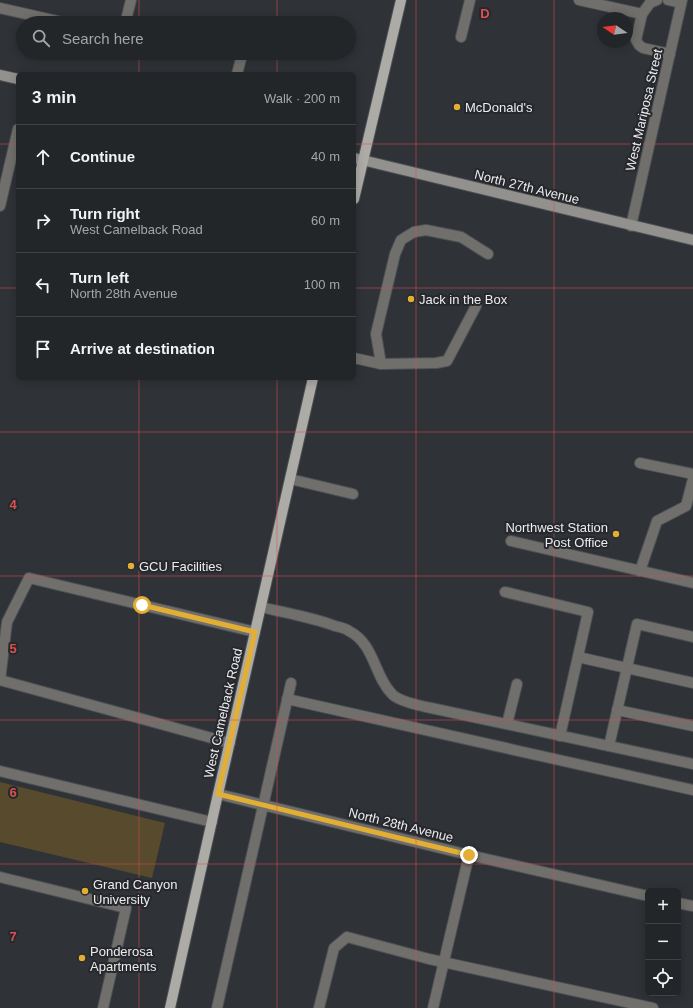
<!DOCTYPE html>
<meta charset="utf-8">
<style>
body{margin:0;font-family:Arial,sans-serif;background:#2f3234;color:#f1f3f6}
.controls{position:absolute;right:12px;bottom:12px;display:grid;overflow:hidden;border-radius:6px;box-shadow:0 2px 10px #0003}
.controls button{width:36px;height:36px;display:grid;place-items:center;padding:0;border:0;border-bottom:1px solid #404345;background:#232628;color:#f1f3f6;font:20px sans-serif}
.compass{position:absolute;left:597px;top:12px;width:36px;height:36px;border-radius:50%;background:#232628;box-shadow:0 2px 10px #0003;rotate:283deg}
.stop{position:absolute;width:12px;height:12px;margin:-9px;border:3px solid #e2af34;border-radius:50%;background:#fff}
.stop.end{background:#e2af34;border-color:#fff;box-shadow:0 1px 4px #0008}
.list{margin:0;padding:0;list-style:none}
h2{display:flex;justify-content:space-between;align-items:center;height:52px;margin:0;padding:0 16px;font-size:17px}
h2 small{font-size:13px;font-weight:400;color:#a3a5a8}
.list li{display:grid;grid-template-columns:26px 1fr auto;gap:12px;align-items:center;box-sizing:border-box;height:64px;padding:0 16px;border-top:1px solid #404345}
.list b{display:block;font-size:15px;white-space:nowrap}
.list p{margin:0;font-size:13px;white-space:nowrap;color:#a3a5a8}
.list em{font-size:13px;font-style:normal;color:#a3a5a8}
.icon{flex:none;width:22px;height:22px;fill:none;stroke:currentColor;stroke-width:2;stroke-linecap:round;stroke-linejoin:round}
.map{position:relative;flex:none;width:693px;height:1008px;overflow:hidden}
.search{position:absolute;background:#232628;box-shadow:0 2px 10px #0003;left:16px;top:16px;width:340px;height:44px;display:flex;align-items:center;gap:10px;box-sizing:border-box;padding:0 14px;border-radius:22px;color:#a3a5a8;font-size:15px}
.panel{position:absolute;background:#232628;box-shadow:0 2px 10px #0003;left:16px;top:72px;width:340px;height:308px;border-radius:6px}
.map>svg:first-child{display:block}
.green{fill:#584a2c}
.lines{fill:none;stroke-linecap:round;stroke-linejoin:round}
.lane-casing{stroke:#4d5054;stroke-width:12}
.street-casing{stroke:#4d5054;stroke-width:12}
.secondary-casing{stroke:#4d5054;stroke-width:12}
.primary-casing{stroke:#4d5054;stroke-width:12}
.lane{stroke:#706f6c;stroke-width:10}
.street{stroke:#706f6c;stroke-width:10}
.secondary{stroke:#92918d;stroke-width:10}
.primary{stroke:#adaba6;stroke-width:10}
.route{stroke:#e2af34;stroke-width:5}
.grid{fill:none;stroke:#da4f50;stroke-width:1;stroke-opacity:0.55}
.poi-dot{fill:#e2af34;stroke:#26282c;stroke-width:1.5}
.labels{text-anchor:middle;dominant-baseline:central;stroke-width:4;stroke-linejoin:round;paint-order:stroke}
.poi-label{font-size:13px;fill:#ebecef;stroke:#26282c;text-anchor:start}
.street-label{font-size:13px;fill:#ebecef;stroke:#26282c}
.grid-label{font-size:13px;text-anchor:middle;font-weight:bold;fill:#da4f50;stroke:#26282c;stroke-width:4;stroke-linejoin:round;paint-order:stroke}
</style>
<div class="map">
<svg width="693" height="1008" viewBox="0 0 693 1008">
<rect width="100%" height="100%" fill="#2f3236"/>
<polygon class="green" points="0,782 165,823 152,878 0,842"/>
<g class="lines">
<defs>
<g id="lane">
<polyline points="579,0 642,14"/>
<polyline points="657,0 650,3 642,14 636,40 639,45 643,48 670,54"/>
<polyline points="668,0 681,3"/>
<polyline points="0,8 66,23"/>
<polyline points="123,23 126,20 131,0"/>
<polyline points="461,37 470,0"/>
<polyline points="237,74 242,55"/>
<polyline points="0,206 18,129"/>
<polyline points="354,358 381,364 436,363 447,361 476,306"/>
<polyline points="381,364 376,334 395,254 401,240 414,232 426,230 461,237 488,254"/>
<polyline points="640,463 693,474"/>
<polyline points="290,479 353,494"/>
<polyline points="511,541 693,583"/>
<polyline points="640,571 657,521 686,506 693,479"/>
<polyline points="505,592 588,612 560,736"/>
<path d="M261 607C285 613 311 617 335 626 339 627 345 628 349 631 375 644 374 677 393 695 401 702 421 706 431 708L693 764"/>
<polyline points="578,657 693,683"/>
<polyline points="287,699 693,790"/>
<polyline points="617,710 693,726"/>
<polyline points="507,724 517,684"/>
<polyline points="230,743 0,680 7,622 29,578 255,632"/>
<polyline points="609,746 637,624 693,637"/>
<polyline points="0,771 212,822"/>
<polyline points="0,877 126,908 103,1008"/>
<polyline points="319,1008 334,948 347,937 429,959 653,1008"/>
</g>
<g id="street">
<polyline points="631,226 682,0"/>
<polyline points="218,794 469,855 648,896"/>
<polyline points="678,903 693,906"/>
<polyline points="217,1008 291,683"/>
<polyline points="433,1008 469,855"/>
</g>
<g id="secondary">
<polyline points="0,75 18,79"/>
<polyline points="354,158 693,240"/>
</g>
<g id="primary">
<polyline points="354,199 401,0"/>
<polyline points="170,1008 218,794 313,378"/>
</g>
</defs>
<use href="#lane" class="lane-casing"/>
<use href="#street" class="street-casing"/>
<use href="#secondary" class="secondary-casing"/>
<use href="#primary" class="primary-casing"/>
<use href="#lane" class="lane"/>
<use href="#street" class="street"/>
<use href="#secondary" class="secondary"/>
<use href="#primary" class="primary"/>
</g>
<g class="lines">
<polyline class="route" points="142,605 255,632 218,794 469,855"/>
</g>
<path class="grid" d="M139 0V23M277 0V23M416 0V1008M554 0V1008M139 53V74M277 53V74M0 144H18M354 144H693M0 288H18M354 288H693M139 378V1008M277 378V1008M0 432H693M0 576H693M0 720H693M0 864H693"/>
<g class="poi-dot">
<circle cx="457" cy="107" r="4"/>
<circle cx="411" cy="299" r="4"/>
<circle cx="616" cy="534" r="4"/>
<circle cx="131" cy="566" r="4"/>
<circle cx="85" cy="891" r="4"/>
<circle cx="82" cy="958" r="4"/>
</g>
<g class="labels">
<g class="poi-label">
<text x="465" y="107">McDonald's</text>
<text x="419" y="299">Jack in the Box</text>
<text x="608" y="527" text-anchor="end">Northwest Station<tspan x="608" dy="15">Post Office</tspan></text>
<text x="139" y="566">GCU Facilities</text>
<text x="93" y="884">Grand Canyon<tspan x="93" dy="15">University</tspan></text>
<text x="90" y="951">Ponderosa<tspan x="90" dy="15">Apartments</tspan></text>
</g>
<g class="street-label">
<text transform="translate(644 110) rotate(-77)">West Mariposa Street</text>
<text transform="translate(527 187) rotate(14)">North 27th Avenue</text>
<text transform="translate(223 713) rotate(-77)">West Camelback Road</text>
<text transform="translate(401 825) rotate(14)">North 28th Avenue</text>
</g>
</g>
<g class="grid-label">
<text x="485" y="18">D</text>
<text x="13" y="509">4</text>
<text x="13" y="653">5</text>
<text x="13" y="797">6</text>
<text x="13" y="941">7</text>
</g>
</svg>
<div class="controls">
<button>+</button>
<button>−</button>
<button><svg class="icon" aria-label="locate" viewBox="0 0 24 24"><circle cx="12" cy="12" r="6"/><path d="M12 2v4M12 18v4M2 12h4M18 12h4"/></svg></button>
</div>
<svg class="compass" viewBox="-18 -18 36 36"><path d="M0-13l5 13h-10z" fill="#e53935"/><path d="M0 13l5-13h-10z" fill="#a3a5a8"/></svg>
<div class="stop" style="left:142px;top:605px"></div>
<div class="stop end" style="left:469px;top:855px"></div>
<div class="search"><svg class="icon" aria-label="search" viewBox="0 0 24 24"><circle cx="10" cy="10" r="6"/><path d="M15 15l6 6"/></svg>Search here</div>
<section class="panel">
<h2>3 min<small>Walk · 200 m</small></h2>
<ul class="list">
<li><svg class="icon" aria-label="ahead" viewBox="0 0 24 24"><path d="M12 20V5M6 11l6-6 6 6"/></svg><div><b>Continue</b></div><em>40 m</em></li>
<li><svg class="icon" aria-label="right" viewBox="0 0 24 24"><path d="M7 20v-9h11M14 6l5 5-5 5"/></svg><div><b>Turn right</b><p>West Camelback Road</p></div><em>60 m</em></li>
<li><svg class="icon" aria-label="left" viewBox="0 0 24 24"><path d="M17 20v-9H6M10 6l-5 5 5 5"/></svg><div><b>Turn left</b><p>North 28th Avenue</p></div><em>100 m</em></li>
<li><svg class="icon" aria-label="arrive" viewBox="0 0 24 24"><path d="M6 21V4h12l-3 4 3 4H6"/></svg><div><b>Arrive at destination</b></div></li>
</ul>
</section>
</div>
